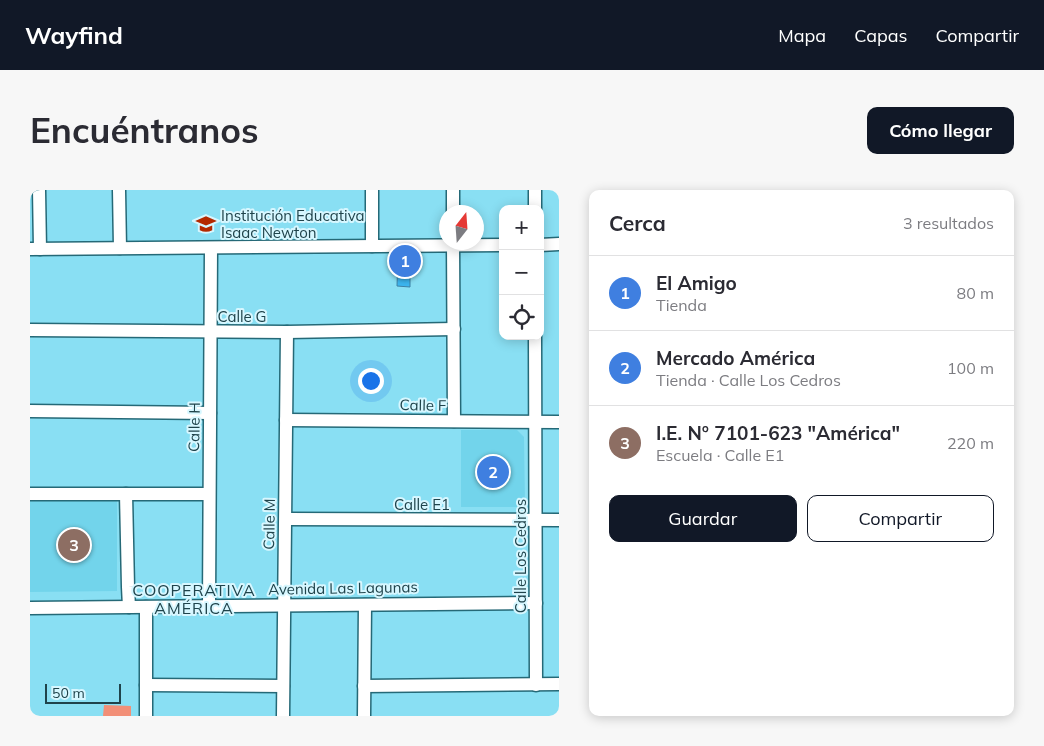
<!DOCTYPE html>
<html lang="es">
<meta charset="utf-8">
<style>
body{margin:0;font-family:Mulish,sans-serif;background:#f7f7f7;color:#2b2b33}
.controls{position:absolute;right:15px;top:15px;display:grid;overflow:hidden;border-radius:10px;box-shadow:0 2px 12px #0003}
.controls button{width:45px;height:45px;display:grid;place-items:center;padding:0;border:0;border-bottom:1px solid #e1e1e2;background:#fff;color:#2b2b33;font:25px sans-serif}
.compass{position:absolute;left:409px;top:15px;width:45px;height:45px;border-radius:50%;background:#fff;box-shadow:0 2px 12px #0003;rotate:17deg}
.scale{position:absolute;left:15px;bottom:12px;width:76px;box-sizing:border-box;padding-left:5px;border:2px solid #1f434b;border-top:0;font-size:14px;line-height:18px;white-space:nowrap;color:#1f434b;-webkit-text-stroke:4px #d7f7ff;paint-order:stroke}
.you{position:absolute;left:340px;top:190px;width:18px;height:18px;margin:-12px;border:4px solid #fff;border-radius:50%;background:#1a73e8;box-shadow:0 0 0 8px #1a73e833}
.badge{display:grid;place-items:center;width:32px;height:32px;border-radius:50%;background:#111827;color:#fff;font-size:16px;font-weight:700}
.pin{position:absolute;translate:-50% -50%;border:2px solid #fff;box-shadow:0 1px 5px #0006}
.list{margin:0;padding:0;list-style:none}
h2{display:flex;justify-content:space-between;align-items:center;height:65px;margin:0;padding:0 20px;font-size:21px}
h2 small{font-size:16px;font-weight:400;color:#7c7c81}
.list li{display:grid;grid-template-columns:32px 1fr auto;gap:15px;align-items:center;box-sizing:border-box;height:75px;padding:0 20px;border-top:1px solid #e1e1e2}
.list b{display:block;font-size:19px;white-space:nowrap}
.list p{margin:0;font-size:16px;white-space:nowrap;color:#7c7c81}
.list em{font-size:16px;font-style:normal;color:#7c7c81}
.actions{display:flex;gap:10px;padding:15px 20px}
.actions a{flex:1;padding:11px 0;border:1px solid #111827;border-radius:10px;text-align:center;font-size:18px;color:#111827}
.actions .main{background:#111827;color:#fff}
.icon{flex:none;width:28px;height:28px;fill:none;stroke:currentColor;stroke-width:2;stroke-linecap:round;stroke-linejoin:round}
.map{position:relative;flex:none;width:529px;height:526px;overflow:hidden;border-radius:10px}
header{display:flex;align-items:center;gap:30px;box-sizing:border-box;height:70px;padding:0 25px;background:#111827;color:#fff}
header strong{font-size:24px}
nav{display:flex;gap:28px;margin-inline-start:auto;font-size:18px}
.intro{display:flex;align-items:center;justify-content:space-between;box-sizing:border-box;height:120px;padding:0 30px}
h1{margin:0;font-size:35px}
.button{padding:12px 22px;border-radius:10px;background:#111827;color:#fff;font-size:18px;font-weight:700}
main{display:flex;gap:30px;padding:0 30px}
aside{flex:1;background:#fff;border-radius:10px;box-shadow:0 2px 12px #0003}
.map>svg:first-child{display:block}
.built{fill:#72d4eb}
.green{fill:#f28f77}
.building{fill:#3cb5ef;stroke:#3d81a5}
.lines{fill:none;stroke-linecap:round;stroke-linejoin:round}
.minor-casing{stroke:#256977;stroke-width:15}
.minor{stroke:#fff;stroke-width:12}
.labels{text-anchor:middle;dominant-baseline:central;stroke-width:4;stroke-linejoin:round;paint-order:stroke}
.poi-label{font-size:15px;fill:#1f434b;stroke:#d7f7ff;text-anchor:start}
.street-label{font-size:15px;fill:#1f434b;stroke:#d7f7ff}
.neighbourhood-label{font-size:16px;letter-spacing:1px;fill:#1f434b;stroke:#d7f7ff}
</style>
<header>
<strong>Wayfind</strong>
<nav><a>Mapa</a><a>Capas</a><a>Compartir</a></nav>
</header>
<div class="intro"><h1>Encuéntranos</h1><a class="button">Cómo llegar</a></div>
<main>
<div class="map">
<svg width="529" height="526" viewBox="0 0 529 526">
<rect width="100%" height="100%" fill="#89dff3"/>
<g class="built">
<polygon points="431,240 487,240 494,247 495,317 431,317"/>
<polygon points="87,308 87,401 0,402 0,309"/>
</g>
<polygon class="green" points="74,515 101,516 101,526 73,526"/>
<polygon class="building" points="368,65 380,65 380,97 367,96"/>
<g class="lines">
<defs>
<g id="minor">
<polyline points="9,0 10,59"/>
<polyline points="89,0 90,58"/>
<polyline points="423,0 423,22"/>
<polyline points="505,0 505,19"/>
<polyline points="423,52 424,231"/>
<polyline points="510,55 529,54"/>
<polyline points="342,56 342,0"/>
<polyline points="0,59 473,55"/>
<polyline points="0,140 257,142 424,139"/>
<polyline points="505,146 506,495"/>
<polyline points="0,221 180,223"/>
<polyline points="256,230 529,232"/>
<polyline points="0,304 179,304"/>
<polyline points="96,304 98,397 99,417"/>
<polyline points="256,329 529,330"/>
<polyline points="179,416 181,58"/>
<polyline points="116,417 116,526"/>
<polyline points="0,418 506,413"/>
<polyline points="116,495 253,496"/>
<polyline points="334,496 529,494"/>
<polyline points="253,526 257,142"/>
<polyline points="334,526 335,415"/>
</g>
</defs>
<use href="#minor" class="minor-casing"/>
<use href="#minor" class="minor"/>
</g>
<defs>
<symbol id="school-bare" viewBox="-9 -9 18 18"><path d="M0-5L7-2L0 1L-7-2ZM-4 1L0 2.5L4 1V4Q0 6-4 4Z" fill="#b42900" stroke="#d7f7ff" stroke-width="2.5" paint-order="stroke"/></symbol>
</defs>
<g fill-rule="evenodd">
<use href="#school-bare" x="162" y="20" width="28" height="28"/>
</g>
<g class="labels">
<g class="poi-label">
<text x="191" y="25">Institución Educativa<tspan x="191" dy="17">Isaac Newton</tspan></text>
</g>
<g class="street-label">
<text x="212" y="126">Calle G</text>
<text transform="translate(393 215) rotate(1)">Calle F</text>
<text transform="translate(164 237) rotate(-89)">Calle H</text>
<text x="392" y="314">Calle E1</text>
<text transform="translate(239 334) rotate(-89)">Calle M</text>
<text transform="translate(490 366) rotate(-90)">Calle Los Cedros</text>
<text transform="translate(313 398) rotate(-1)">Avenida Las Lagunas</text>
</g>
<g class="neighbourhood-label">
<text x="164" y="400">COOPERATIVA<tspan x="164" dy="18">AMÉRICA</tspan></text>
</g>
</g>
</svg>
<div class="controls">
<button>+</button>
<button>−</button>
<button><svg class="icon" aria-label="locate" viewBox="0 0 24 24"><circle cx="12" cy="12" r="6"/><path d="M12 2v4M12 18v4M2 12h4M18 12h4"/></svg></button>
</div>
<svg class="compass" viewBox="-18 -18 36 36"><path d="M0-13l5 13h-10z" fill="#e53935"/><path d="M0 13l5-13h-10z" fill="#7c7c81"/></svg>
<div class="scale">50 m</div>
<div class="you"></div>
<div class="pin badge" style="left:375px;top:71px;background:#3f7fe0">1</div>
<div class="pin badge" style="left:463px;top:282px;background:#3f7fe0">2</div>
<div class="pin badge" style="left:44px;top:355px;background:#8d6e63">3</div>
</div>
<aside>
<h2>Cerca<small>3 resultados</small></h2>
<ul class="list">
<li><span class="badge" style="background:#3f7fe0">1</span><div><b>El Amigo</b><p>Tienda</p></div><em>80 m</em></li>
<li><span class="badge" style="background:#3f7fe0">2</span><div><b>Mercado América</b><p>Tienda · Calle Los Cedros</p></div><em>100 m</em></li>
<li><span class="badge" style="background:#8d6e63">3</span><div><b>I.E. N° 7101-623 &quot;América&quot;</b><p>Escuela · Calle E1</p></div><em>220 m</em></li>
</ul>
<div class="actions"><a class="main">Guardar</a><a>Compartir</a></div>
</aside>
</main>
